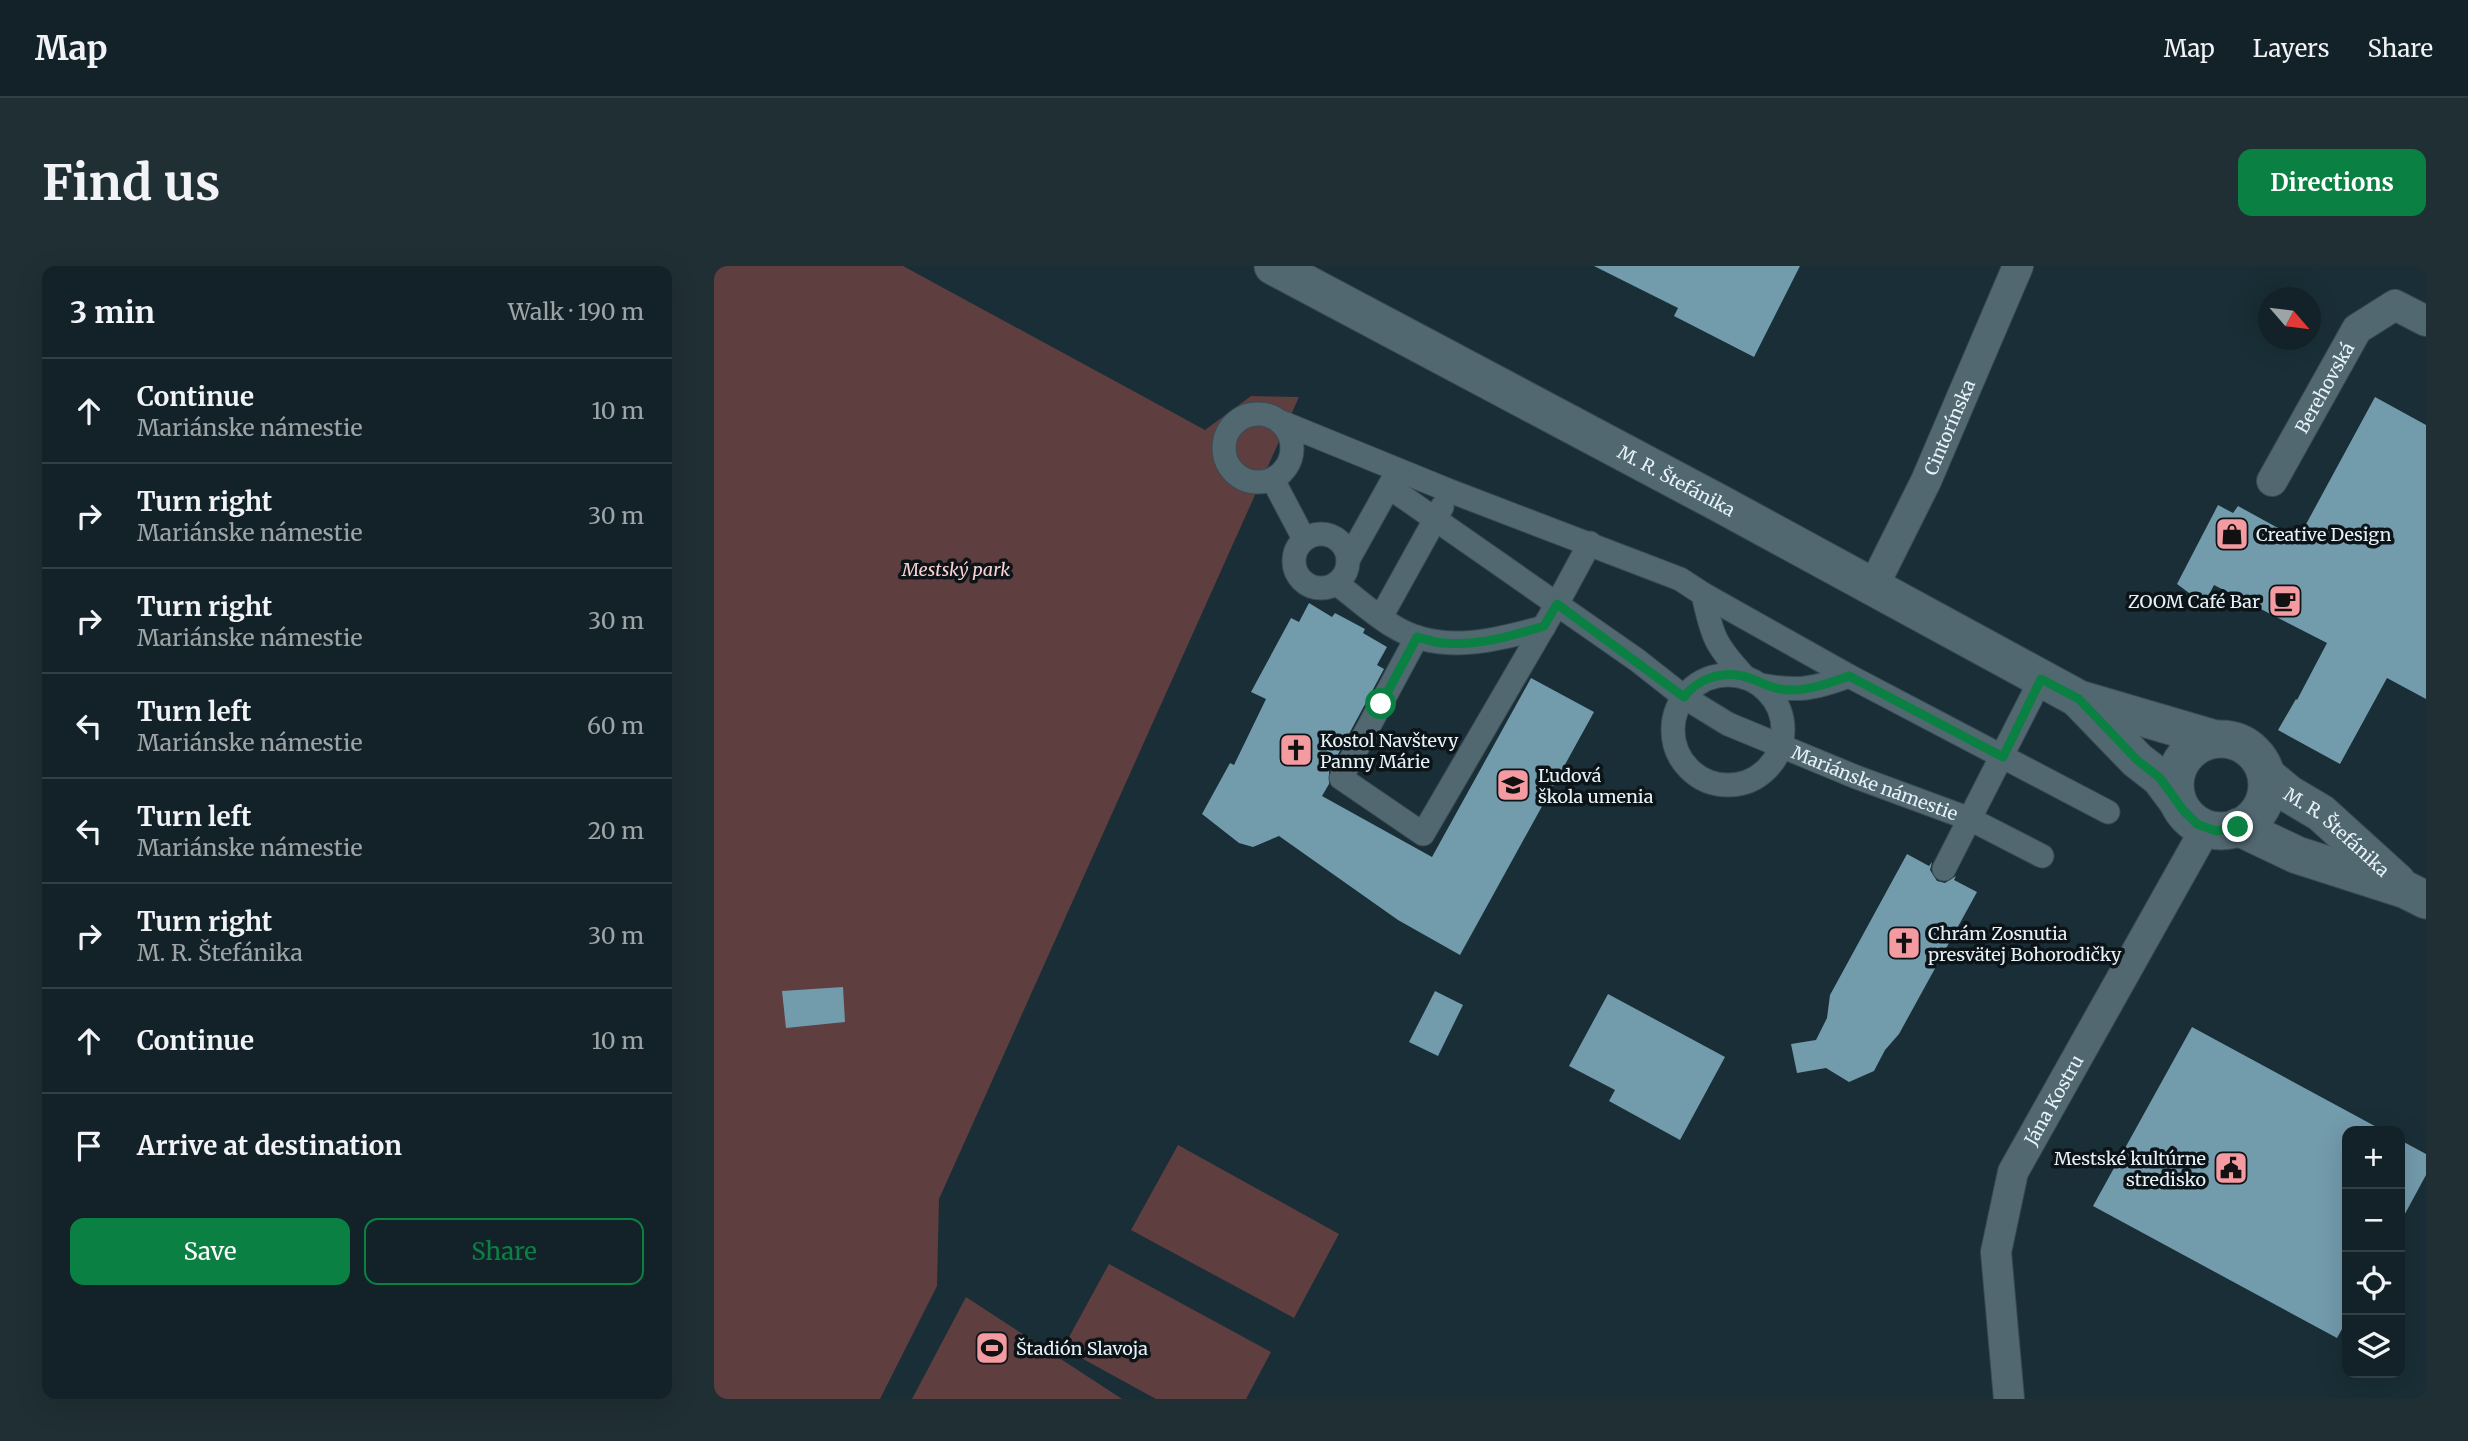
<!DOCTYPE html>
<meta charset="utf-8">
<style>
body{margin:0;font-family:Merriweather,serif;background:#202f34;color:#f1f3f6}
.controls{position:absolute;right:21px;bottom:21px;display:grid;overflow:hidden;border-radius:14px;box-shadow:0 7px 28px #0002}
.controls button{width:63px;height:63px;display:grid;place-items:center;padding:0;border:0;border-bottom:2px solid #323f45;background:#132228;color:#f1f3f6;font:35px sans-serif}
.compass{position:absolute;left:1544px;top:21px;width:63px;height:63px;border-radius:50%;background:#132228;box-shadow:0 7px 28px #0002;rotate:118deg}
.stop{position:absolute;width:21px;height:21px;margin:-16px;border:5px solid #0b8043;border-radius:50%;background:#fff}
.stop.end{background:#0b8043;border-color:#fff;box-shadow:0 2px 7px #0008}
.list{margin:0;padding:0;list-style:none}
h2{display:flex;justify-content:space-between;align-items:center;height:91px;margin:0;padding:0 28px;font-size:30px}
h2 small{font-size:23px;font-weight:400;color:#9da4a8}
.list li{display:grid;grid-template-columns:46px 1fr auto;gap:21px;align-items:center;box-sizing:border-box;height:105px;padding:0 28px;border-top:2px solid #323f45}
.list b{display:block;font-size:26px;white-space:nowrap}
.list p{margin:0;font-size:23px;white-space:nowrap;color:#9da4a8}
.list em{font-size:23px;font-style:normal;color:#9da4a8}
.actions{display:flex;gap:14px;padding:21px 28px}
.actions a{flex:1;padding:16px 0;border:2px solid #0b8043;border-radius:14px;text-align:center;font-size:24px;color:#0b8043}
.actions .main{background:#0b8043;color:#fff}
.icon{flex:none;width:38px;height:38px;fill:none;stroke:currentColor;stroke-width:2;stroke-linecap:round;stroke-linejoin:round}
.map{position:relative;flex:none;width:1712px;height:1133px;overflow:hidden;border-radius:14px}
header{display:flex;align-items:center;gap:42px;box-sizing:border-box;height:98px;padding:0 35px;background:#132228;border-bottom:2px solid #323f45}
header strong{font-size:33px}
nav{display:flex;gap:38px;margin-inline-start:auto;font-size:24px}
.intro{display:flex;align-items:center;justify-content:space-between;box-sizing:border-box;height:168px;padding:0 42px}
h1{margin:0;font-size:49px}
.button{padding:18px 32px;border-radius:14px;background:#0b8043;color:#fff;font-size:24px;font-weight:700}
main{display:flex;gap:42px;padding:0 42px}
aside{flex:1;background:#132228;border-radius:14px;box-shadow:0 7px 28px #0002}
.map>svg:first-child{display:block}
.green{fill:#5f3e40}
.building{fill:#729bac}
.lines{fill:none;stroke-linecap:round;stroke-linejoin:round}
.pedestrian-casing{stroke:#394b52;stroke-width:25}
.minor-casing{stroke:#394b52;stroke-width:32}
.tertiary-casing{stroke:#394b52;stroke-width:39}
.pedestrian{stroke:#526871;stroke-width:23}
.minor{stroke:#526871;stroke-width:30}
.tertiary{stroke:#526871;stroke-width:37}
.route{stroke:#0b8043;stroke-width:9}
.labels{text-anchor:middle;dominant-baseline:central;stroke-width:7;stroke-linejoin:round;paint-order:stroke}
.street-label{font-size:18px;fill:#e6f2f8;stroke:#0c1418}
.poi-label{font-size:18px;fill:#e6f2f8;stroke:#0c1418;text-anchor:start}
.park-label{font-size:18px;font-style:italic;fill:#fcd1d2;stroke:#0c1418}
</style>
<header>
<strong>Map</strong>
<nav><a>Map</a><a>Layers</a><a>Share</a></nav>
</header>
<div class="intro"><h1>Find us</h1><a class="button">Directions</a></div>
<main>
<aside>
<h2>3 min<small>Walk · 190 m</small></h2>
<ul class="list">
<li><svg class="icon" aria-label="ahead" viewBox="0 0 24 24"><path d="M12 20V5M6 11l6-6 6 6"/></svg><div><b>Continue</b><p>Mariánske námestie</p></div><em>10 m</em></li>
<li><svg class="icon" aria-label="right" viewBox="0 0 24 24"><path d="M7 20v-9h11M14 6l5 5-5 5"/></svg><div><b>Turn right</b><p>Mariánske námestie</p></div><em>30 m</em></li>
<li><svg class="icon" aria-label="right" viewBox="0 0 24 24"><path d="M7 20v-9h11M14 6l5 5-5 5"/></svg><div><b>Turn right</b><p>Mariánske námestie</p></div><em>30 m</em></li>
<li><svg class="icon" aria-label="left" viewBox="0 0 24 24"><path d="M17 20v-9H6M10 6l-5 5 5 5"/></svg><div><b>Turn left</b><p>Mariánske námestie</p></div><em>60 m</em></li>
<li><svg class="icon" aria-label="left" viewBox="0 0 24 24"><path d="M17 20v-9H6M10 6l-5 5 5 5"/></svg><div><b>Turn left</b><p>Mariánske námestie</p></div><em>20 m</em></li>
<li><svg class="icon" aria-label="right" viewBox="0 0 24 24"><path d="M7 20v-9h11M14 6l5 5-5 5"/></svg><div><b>Turn right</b><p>M. R. Štefánika</p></div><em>30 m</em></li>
<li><svg class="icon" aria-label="ahead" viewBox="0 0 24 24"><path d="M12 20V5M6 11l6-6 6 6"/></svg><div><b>Continue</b></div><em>10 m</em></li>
<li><svg class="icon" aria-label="arrive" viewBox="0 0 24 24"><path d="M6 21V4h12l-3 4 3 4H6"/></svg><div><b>Arrive at destination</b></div></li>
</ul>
<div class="actions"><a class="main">Save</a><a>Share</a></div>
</aside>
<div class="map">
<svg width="1712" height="1133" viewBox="0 0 1712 1133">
<rect width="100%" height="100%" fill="#192e36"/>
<g class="green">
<polygon points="0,0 189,0 491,164 537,130 585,131 225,933 223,1020 166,1133 0,1133"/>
<polygon points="464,879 625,968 580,1052 417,964"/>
<polygon points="395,998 557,1086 532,1133 442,1133 349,1082"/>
<polygon points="252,1031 408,1133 198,1133"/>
</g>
<g class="building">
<polygon points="880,0 1086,0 1040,91 960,50 964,42"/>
<polygon points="1661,131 1712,159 1712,433 1673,412 1626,498 1564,464 1582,433 1583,434 1613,377 1500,319 1490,338 1463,318 1504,239 1519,247 1524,240 1584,273"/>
<polygon points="595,337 618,351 621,347 651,363 649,367 673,381 663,399 670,403 615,505 615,518 608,530 718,591 817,412 880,446 746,689 684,654 565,570 539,581 525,577 488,548 516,497 520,499 552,433 537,426 577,352 585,356"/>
<polygon points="1193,588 1215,600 1218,596 1216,604 1223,615 1231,617 1242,610 1240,614 1263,626 1185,768 1171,784 1160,805 1135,816 1112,802 1083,807 1077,778 1102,774 1113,752 1116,729"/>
<polygon points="129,721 131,756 72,762 68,725"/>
<polygon points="721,725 749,739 724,790 695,776"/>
<polygon points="894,728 1011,791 966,874 895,835 901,824 855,800"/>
<polygon points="1478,761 1670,865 1633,865 1633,1054 1623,1072 1379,940"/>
<polygon points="1686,874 1712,888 1712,909 1686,957"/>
</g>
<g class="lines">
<defs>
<g id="pedestrian">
<circle cx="544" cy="182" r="34"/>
<polyline points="567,156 736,225 966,313 989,328 1135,410 1394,546"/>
<polyline points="559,214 590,273"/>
<path id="s1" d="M675 221 923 394 970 431 1014 458 1142 511 1256 553 1328 590"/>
<circle cx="607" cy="295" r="27"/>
<polyline points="634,294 682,208"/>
<path d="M623 318C641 331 659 348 679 360 725 389 781 375 830 361"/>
<path d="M989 328C998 370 1001 379 1030 410"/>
<polyline points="667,351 728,241"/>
<polyline points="703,371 627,512 709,568 843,338 876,277"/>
<circle cx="1014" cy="464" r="55"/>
<path d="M1047 419C1084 426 1100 423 1135 410"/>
<polyline points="1230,603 1327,413"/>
</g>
<g id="minor">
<path id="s2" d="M1558 215 1643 63 1681 39 1712 55"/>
<path id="s3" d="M1159 321 1212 215 1304 0"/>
<path id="s4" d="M1295 1133 1282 986 1299 906 1492 562"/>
</g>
<g id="tertiary">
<path id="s5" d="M559 0 1005 237 1365 433 1501 473"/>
<polyline points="1365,434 1423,494 1446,512 1464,536"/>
<circle cx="1507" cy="519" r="46"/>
<path id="s6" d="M1552 509 1575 528 1607 547 1683 616"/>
<polyline points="1524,561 1583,589 1692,624 1712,634"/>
</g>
</defs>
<use href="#pedestrian" class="pedestrian-casing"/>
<use href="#minor" class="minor-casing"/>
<use href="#tertiary" class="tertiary-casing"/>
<use href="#pedestrian" class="pedestrian"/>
<use href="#minor" class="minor"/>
<use href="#tertiary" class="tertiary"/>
</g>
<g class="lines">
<path class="route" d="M667 438 703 371C712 373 722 377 731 377 764 380 798 370 830 360L843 338 970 431C983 413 1007 405 1029 410 1045 414 1057 424 1076 424 1097 424 1115 417 1135 410L1289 491 1327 413 1365 433 1423 494 1446 512 1469 544 1483 558 1502 565 1524 561"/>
</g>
<defs>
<symbol id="shop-square" viewBox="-11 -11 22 22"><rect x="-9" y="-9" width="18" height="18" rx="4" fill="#f49aa1" stroke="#0c1418"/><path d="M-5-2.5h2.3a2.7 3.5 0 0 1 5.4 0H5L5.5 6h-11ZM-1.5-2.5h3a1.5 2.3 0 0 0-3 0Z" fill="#111"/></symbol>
<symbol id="cafe-square" viewBox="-11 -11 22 22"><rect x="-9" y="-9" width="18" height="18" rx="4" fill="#f49aa1" stroke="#0c1418"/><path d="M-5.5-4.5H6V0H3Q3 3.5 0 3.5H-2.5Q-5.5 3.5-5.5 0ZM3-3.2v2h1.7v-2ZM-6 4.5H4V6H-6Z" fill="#111"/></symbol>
<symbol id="church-square" viewBox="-11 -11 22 22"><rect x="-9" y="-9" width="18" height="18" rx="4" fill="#f49aa1" stroke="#0c1418"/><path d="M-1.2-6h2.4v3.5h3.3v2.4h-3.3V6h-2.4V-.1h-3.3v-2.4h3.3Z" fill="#111"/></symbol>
<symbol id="school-square" viewBox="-11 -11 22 22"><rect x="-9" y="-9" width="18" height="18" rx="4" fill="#f49aa1" stroke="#0c1418"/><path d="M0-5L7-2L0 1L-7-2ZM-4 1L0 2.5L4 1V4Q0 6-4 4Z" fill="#111"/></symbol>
<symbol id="civic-square" viewBox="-11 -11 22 22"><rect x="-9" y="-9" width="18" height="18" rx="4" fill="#f49aa1" stroke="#0c1418"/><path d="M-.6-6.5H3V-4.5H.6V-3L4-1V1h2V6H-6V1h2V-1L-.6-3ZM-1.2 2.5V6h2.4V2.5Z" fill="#111"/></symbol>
<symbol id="stadium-square" viewBox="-11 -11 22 22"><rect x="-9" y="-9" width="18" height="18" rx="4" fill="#f49aa1" stroke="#0c1418"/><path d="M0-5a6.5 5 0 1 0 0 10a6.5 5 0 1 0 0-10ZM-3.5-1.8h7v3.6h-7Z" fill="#111"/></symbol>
</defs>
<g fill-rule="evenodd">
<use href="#shop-square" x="1499" y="249" width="38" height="38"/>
<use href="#cafe-square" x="1552" y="316" width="38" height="38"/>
<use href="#church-square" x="563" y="465" width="38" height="38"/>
<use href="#school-square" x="780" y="500" width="38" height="38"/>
<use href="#church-square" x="1171" y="658" width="38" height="38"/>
<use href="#civic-square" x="1498" y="883" width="38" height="38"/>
<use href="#stadium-square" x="259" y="1063" width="38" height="38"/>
</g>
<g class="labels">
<g class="street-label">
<text stroke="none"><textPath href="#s2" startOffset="107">Berehovská</textPath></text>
<text stroke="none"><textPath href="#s3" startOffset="177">Cintorínska</textPath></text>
<text stroke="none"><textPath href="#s5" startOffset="457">M. R. Štefánika</textPath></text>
<text stroke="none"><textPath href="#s1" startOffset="572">Mariánske námestie</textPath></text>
<text stroke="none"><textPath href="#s6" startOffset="91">M. R. Štefánika</textPath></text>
<text stroke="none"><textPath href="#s4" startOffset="312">Jána Kostru</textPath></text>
</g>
<g class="poi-label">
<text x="1542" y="268">Creative Design</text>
<text x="1546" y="335" text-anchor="end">ZOOM Café Bar</text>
<text x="606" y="474">Kostol Navštevy<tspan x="606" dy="21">Panny Márie</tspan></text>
<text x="824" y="509">Ľudová<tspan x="824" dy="21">škola umenia</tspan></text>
<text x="1214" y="667">Chrám Zosnutia<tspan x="1214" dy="21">presvätej Bohorodičky</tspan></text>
<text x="1492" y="892" text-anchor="end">Mestské kultúrne<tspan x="1492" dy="21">stredisko</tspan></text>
<text x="302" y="1082">Štadión Slavoja</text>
</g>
<g class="park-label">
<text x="242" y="303">Mestský park</text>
</g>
</g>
</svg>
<div class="controls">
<button>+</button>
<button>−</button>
<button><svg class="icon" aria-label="locate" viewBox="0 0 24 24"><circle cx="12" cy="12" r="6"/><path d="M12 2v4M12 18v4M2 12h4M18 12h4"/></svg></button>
<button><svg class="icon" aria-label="layers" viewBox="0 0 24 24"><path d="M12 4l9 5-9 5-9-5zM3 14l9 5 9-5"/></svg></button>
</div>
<svg class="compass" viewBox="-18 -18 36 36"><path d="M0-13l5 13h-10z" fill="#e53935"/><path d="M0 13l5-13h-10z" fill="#9da4a8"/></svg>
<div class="stop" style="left:667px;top:438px"></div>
<div class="stop end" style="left:1524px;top:561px"></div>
</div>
</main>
